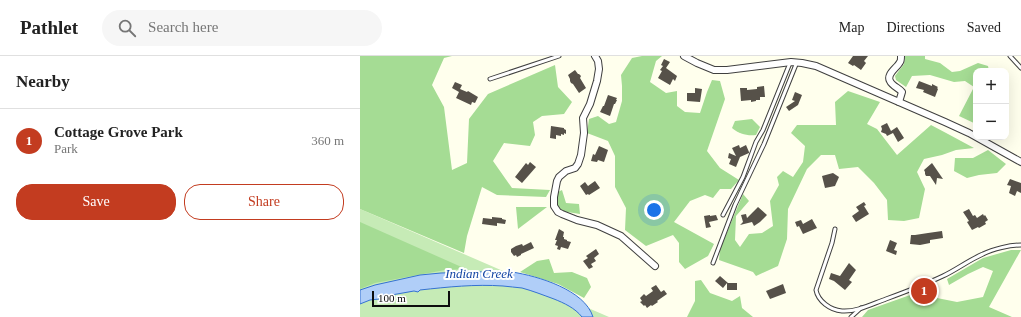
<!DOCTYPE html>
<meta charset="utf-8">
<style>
body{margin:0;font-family:Georgia,serif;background:#f6f6f6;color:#222}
.controls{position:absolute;right:12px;top:12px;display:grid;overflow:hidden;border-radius:8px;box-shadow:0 4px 16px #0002}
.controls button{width:36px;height:36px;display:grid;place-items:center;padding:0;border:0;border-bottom:1px solid #e0e0e0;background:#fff;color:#222;font:20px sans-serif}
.scale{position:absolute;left:12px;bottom:10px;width:78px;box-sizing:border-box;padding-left:4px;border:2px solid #0d0d0d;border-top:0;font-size:11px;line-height:14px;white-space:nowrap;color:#0d0d0d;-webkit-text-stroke:3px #fff;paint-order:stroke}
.you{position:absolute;left:294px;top:154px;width:14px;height:14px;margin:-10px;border:3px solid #fff;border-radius:50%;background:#1a73e8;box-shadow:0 0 0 6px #1a73e833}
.badge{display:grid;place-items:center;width:26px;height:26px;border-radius:50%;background:#c33c20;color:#fff;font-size:13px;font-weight:700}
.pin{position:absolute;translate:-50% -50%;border:2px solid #fff;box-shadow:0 1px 4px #0006}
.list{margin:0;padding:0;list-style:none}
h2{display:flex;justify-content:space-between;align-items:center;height:52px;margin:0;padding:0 16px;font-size:17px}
h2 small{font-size:13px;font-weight:400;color:#767676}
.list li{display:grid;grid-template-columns:26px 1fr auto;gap:12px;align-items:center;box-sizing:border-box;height:64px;padding:0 16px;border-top:1px solid #e0e0e0}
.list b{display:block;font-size:15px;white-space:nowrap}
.list p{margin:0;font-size:13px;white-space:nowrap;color:#767676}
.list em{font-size:13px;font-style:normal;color:#767676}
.actions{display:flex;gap:8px;padding:12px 16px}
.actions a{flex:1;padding:9px 0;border:1px solid #c33c20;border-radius:16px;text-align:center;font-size:14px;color:#c33c20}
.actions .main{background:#c33c20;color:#fff}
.icon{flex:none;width:22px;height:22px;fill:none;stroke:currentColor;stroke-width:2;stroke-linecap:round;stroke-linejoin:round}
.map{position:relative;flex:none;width:661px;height:261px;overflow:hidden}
header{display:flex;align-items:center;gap:24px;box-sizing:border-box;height:56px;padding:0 20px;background:#fff;border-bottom:1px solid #e0e0e0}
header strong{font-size:19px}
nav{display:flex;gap:22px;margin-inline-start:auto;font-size:14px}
.search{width:280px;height:36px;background:#f6f6f6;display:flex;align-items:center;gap:10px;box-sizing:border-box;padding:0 14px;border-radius:22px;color:#767676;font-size:15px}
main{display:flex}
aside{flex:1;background:#fff}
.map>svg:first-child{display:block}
.green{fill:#c6ebb6}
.forest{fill:#a5dc94}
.water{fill:#b0cef8;stroke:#3471d2}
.building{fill:#565149}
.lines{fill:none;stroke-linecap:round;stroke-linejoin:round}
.lane-casing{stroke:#404040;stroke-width:5}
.street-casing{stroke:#404040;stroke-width:8}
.lane{stroke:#fff;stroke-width:3}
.street{stroke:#fff;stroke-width:6}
.labels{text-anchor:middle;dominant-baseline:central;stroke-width:4;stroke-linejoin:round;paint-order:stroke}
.water-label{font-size:13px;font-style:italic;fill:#1244a4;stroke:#fff}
</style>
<header>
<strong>Pathlet</strong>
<div class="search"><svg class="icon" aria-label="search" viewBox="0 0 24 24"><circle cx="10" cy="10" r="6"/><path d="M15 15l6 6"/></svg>Search here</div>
<nav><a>Map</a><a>Directions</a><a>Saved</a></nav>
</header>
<main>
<aside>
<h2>Nearby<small></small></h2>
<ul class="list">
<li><span class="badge">1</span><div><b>Cottage Grove Park</b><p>Park</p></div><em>360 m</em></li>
</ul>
<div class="actions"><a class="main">Save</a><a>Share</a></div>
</aside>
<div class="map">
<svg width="661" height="261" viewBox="0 0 661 261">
<rect width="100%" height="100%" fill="#ffffed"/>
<polygon class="green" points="0,153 249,261 0,261"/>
<g class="forest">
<polygon points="0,0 92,0 84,2 72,29 84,51 92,114 107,107 109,63 128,38 195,9 198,31 212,46 204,58 182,60 173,66 175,79 170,90 144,87 133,105 152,132 190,134 186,141 137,139 122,131 107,180 104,197 0,153"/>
<polygon points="282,0 302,0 296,5 290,26 306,37 317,35 317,50 325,56 340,57 347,36 352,24 360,25 365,43 347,95 360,112 379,124 371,133 360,133 353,142 345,139 330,145 314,166 354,188 348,200 325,213 319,206 319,187 313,179 286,190 265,174 266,152 255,131 255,100 248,85 227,77 229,63 238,60 249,68 256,66 262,45 262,30 261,19 272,2"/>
<polygon points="545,0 565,0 565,3 580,7 592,16 600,15 618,7 628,10 629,15 616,15 616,68 599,60 614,31 605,25 594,26 570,19 552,20 546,31 536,24 535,20 544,8"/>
<polygon points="488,35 520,46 507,68 517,73 537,99 571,69 588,78 614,92 596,94 582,99 564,103 557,116 565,133 559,162 544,165 528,164 527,144 514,127 498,111 479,113 475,99 461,99 447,113 428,153 427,183 418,210 396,220 393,216 359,204 360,193 383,138 389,145 376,160 375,184 380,191 389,178 402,177 413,170 410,145 419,129 417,121 423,115 433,121 443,106 445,90 431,77 437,69 476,69 475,46"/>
<path d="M392 63 400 71 396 79C387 80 379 78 372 72L375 65Z"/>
<polygon points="628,94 646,108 637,117 619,119 607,122 594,115 595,102 613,102"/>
<polygon points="202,134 206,147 219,148 220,158 201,155 197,149 198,136"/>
<polygon points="156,151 187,151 158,173"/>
<polygon points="0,166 106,213 85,214 15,227 0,233"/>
<polygon points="651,194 661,194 629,251 652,261 502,261 508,254 567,233 577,242 597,246 623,241 633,215 623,211 608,218 589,229 587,223 623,202"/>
<polygon points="189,203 194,217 212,216 227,222 231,231 224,242 198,228 160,216 177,205"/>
<polygon points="341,224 350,237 372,245 380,240 382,252 393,261 327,261 335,245 335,225"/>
</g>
<path class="water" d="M114 216C126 216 140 215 152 216 178 220 225 234 233 261H222C215 252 204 247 194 243 183 239 173 235 162 232 156 231 149 231 143 230 115 228 88 231 60 234L58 236 54 235 26 240 19 243 10 244 0 248V234L15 229 60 219 81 217Z"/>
<g class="building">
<polygon points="493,0 508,0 504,5 506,7 501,14 494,9 493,10 488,7"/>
<polygon points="304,3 310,6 306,12 317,20 315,25 313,23 310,29 298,22 302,15 300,14 303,10 301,9"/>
<polygon points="215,14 218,18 219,18 221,20 220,22 226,32 219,37 213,28 211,27 210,25 210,23 208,19"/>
<polygon points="559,25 572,30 572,28 578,31 577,32 578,33 575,41 563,36 564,34 556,32"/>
<polygon points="95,26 102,29 100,33 107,36 108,35 118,41 115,47 112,46 111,49 96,42 99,36 92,32"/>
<polygon points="404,30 405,41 400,41 400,44 396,44 396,45 391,46 391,44 381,45 380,32 387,32 387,34 397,33 397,31"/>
<polygon points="335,32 342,33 340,46 327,45 327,37 335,37"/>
<polygon points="435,36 442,39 438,49 429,55 426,51 435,45 432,44"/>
<polygon points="248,39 257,42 256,44 257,44 255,48 254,48 250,60 240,56 243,50 244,50"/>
<polygon points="527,67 531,75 537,71 544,82 538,86 533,77 527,80 526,78 521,76 522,73 521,70"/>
<polygon points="191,70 204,72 204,73 206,74 206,78 204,77 204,79 201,78 201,80 196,79 196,83 190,82"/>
<polygon points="379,89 380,92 386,89 389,96 389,97 380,101 376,111 369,108 371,103 368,102 369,97 376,100 372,92"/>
<polygon points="239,90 248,94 244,106 238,104 237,106 231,105 233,98 235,99"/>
<polygon points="170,106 176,111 162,127 155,121 166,107 168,109"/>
<polygon points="572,107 583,123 577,122 576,129 570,120 566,120 565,118 565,116 564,114"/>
<polygon points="473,117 479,121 475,130 465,132 462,120"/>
<polygon points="650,123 661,127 661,137 657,135 655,140 649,137 651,130 647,129"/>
<polygon points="235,125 240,132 229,139 228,138 226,139 220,130 225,126 228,130"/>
<polygon points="504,146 506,149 504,150 509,158 496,166 492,160 499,155 496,151"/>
<polygon points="398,151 407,159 400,166 394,170 392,166 380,169 383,166 381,159 386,158 387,162"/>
<polygon points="609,153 613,160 615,159 617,162 623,158 624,160 625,159 628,164 625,166 626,168 619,172 618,171 612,174 607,166 609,165 603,156"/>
<polygon points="350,159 350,160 356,159 358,164 349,166 351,171 346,172 344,160"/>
<polygon points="132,161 142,162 142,163 146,164 145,168 137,167 137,170 122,168 123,162 132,163"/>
<polygon points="452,163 457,172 443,178 439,170 437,171 435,166 441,164 443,168"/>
<polygon points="199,173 204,176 203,181 204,181 204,183 207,184 207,185 211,186 208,193 201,191 200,194 197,193 198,190 195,189 197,184 195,184"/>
<polygon points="582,175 583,182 570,184 570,187 560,189 550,188 551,179 555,179 568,177"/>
<polygon points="530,184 537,187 534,194 537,195 536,199 526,195"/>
<polygon points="171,186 174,192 161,198 161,199 157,201 156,199 154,200 151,196 151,193 156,190 162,188 163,190"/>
<polygon points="236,193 239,198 234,202 236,205 231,208 233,211 229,213 223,205 228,202 226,200"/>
<polygon points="489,207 496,214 489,224 492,226 485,234 474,225 469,223 471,217 480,220"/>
<polygon points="360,220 368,227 377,227 377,234 367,234 367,227 363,232 355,225"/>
<polygon points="423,228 426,237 410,243 406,235"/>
<polygon points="296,229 301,236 304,234 307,238 297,245 298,246 292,250 291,249 287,252 285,249 284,250 280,246 282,245 280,242 284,238 286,240 293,235 291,232"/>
</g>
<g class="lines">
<defs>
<g id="lane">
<polyline points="650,0 661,12"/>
<polyline points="130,23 199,0"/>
<polyline points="363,159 383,121 386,113 396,86 403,74 430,7"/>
<path d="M475 173 472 187 456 234C458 245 470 254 482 255 497 256 512 248 526 243 545 236 564 229 583 220 596 214 609 204 623 198 633 193 650 189 661 189"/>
<polyline points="353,207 375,149 404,88 437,6"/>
<polyline points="491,261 501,252"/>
</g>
<g id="street">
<polyline points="235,0 238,5 239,13 237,25 230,48 223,62 224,77 221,99 218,108 215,112 206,115 199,121 197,125 194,141 194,150 198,156 202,158 217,164 237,169 261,180 295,210"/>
<polyline points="324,0 337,7 354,14 367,14 431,6 442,7 456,10 585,66 609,77 661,106"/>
<path d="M539 46 542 36C539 32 532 30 530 25 526 18 537 12 540 6 541 5 541 2 541 0"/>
</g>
</defs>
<use href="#lane" class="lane-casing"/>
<use href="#street" class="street-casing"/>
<use href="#lane" class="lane"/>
<use href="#street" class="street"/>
</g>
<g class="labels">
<g class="water-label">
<text x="119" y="217">Indian Creek</text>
</g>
</g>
</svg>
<div class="controls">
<button>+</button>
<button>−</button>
</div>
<div class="scale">100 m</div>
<div class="you"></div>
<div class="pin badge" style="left:564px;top:235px">1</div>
</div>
</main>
